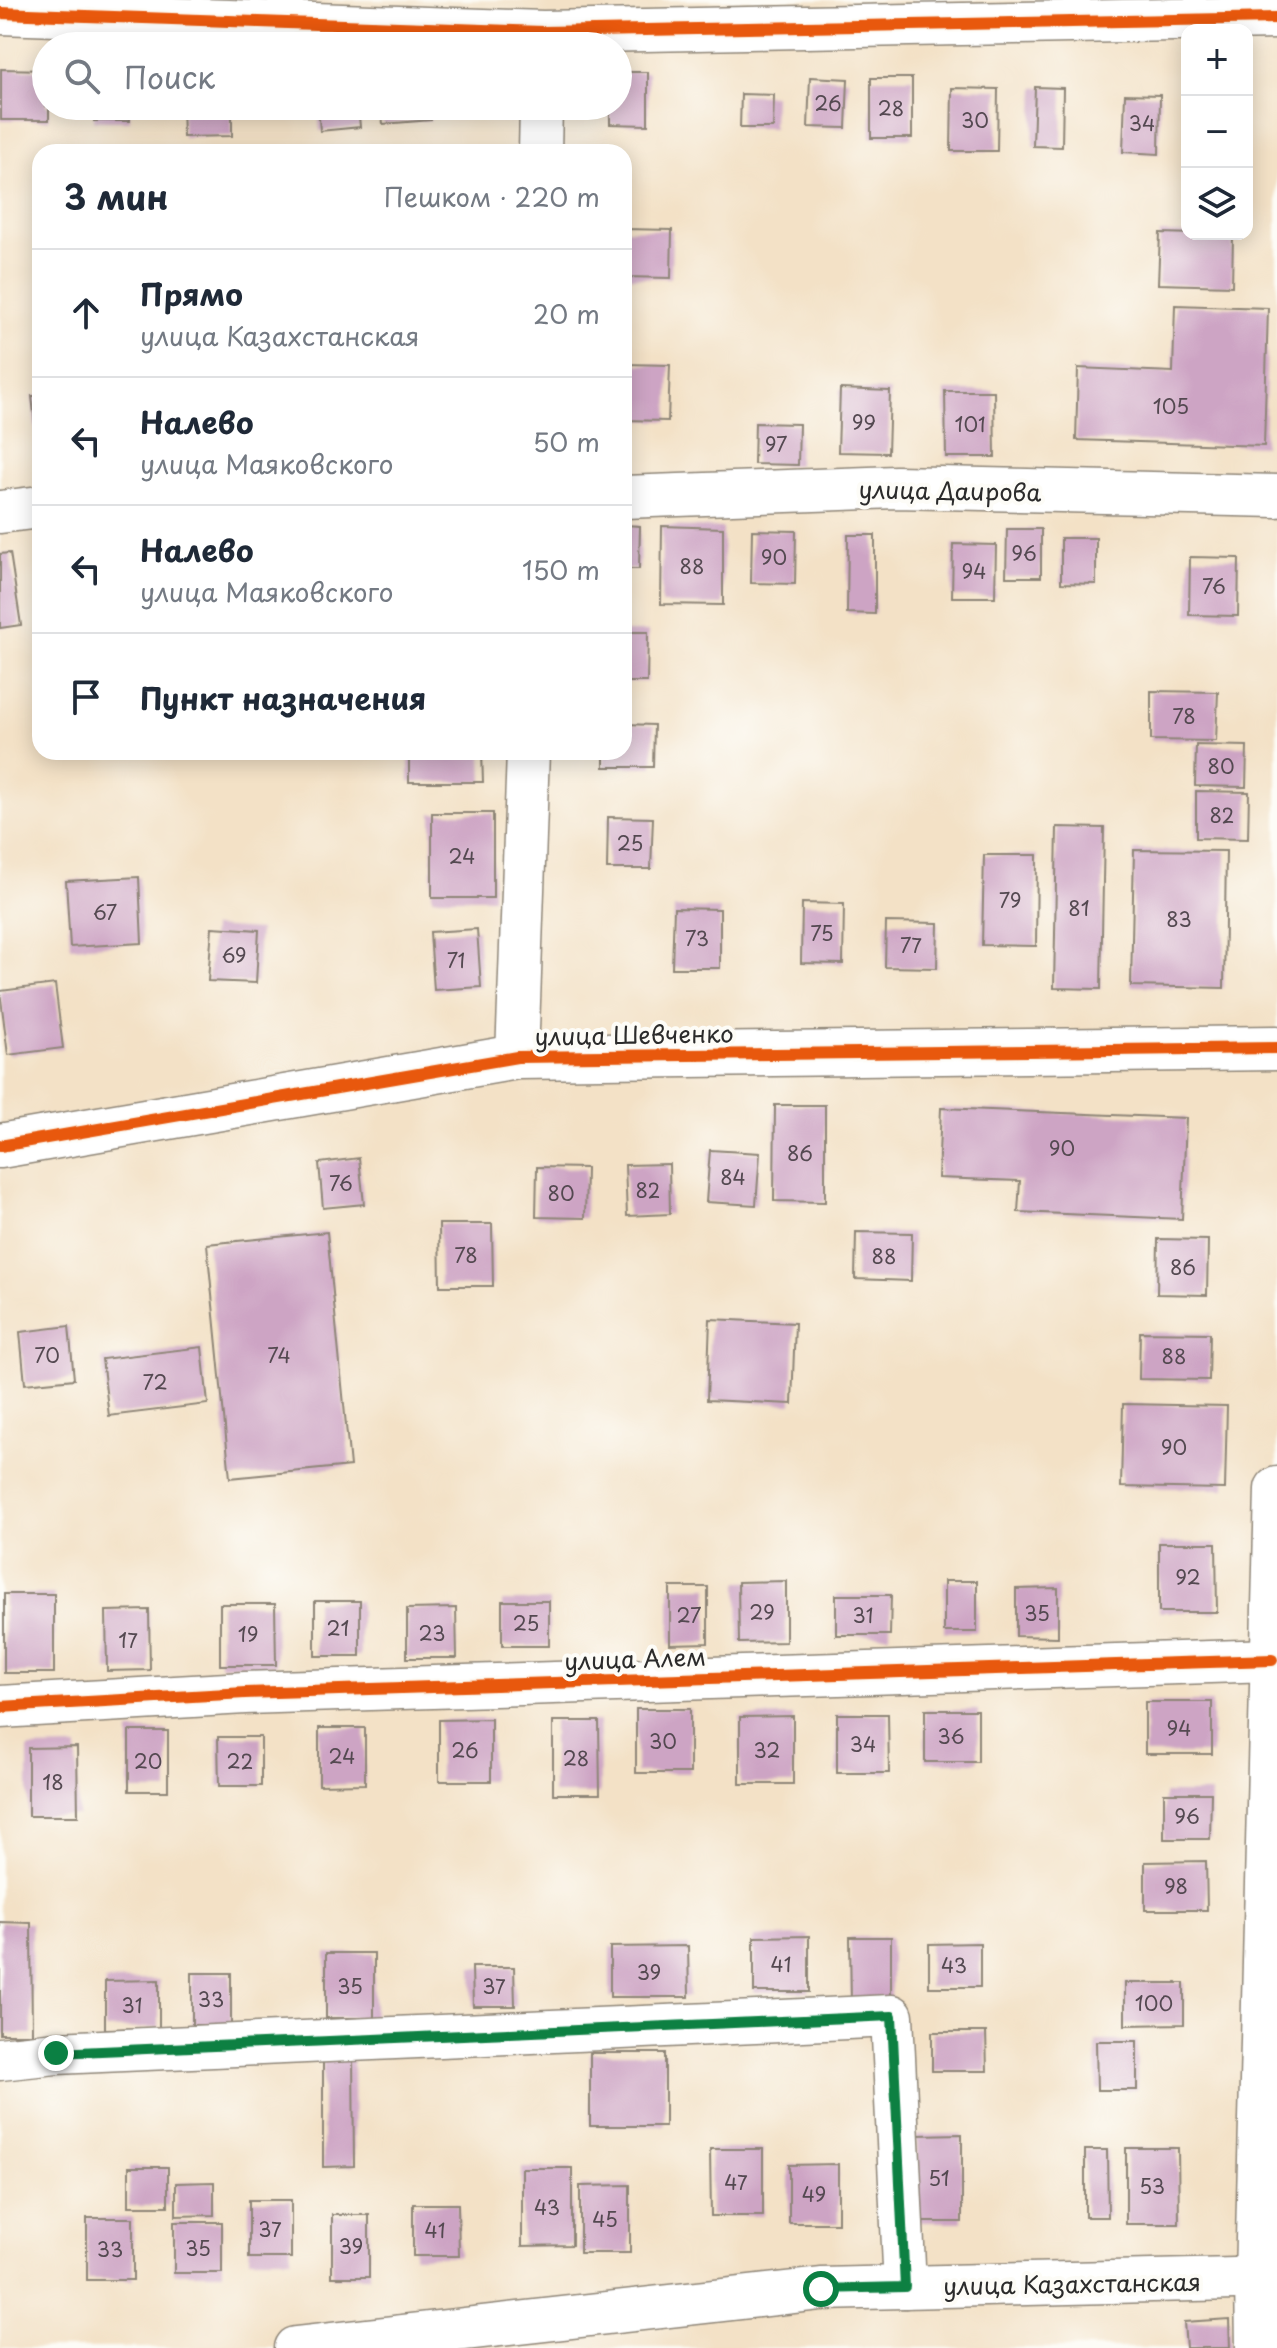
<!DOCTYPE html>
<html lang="ru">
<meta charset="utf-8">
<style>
body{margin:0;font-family:"Playpen Sans",sans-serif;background:#f6f6f7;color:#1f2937}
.controls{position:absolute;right:24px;top:24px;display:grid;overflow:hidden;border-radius:16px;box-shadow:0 4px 20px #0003}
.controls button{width:72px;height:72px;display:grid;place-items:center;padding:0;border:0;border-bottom:2px solid #e0e1e3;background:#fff;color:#1f2937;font:40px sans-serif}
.stop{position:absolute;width:24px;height:24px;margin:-18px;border:6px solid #0b8043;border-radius:50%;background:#fff}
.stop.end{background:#0b8043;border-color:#fff;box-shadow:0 2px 8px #0008}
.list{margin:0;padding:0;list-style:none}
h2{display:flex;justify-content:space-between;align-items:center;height:104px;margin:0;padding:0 32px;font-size:34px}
h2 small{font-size:26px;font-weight:400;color:#747a83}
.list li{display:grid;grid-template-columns:52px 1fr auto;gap:24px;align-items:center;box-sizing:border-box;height:128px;padding:0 32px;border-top:2px solid #e0e1e3}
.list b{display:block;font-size:30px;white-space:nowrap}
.list p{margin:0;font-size:26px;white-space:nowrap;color:#747a83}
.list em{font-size:26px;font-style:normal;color:#747a83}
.icon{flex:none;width:44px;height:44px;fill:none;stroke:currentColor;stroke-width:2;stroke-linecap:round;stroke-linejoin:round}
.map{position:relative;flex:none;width:1277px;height:2348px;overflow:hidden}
.search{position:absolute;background:#fff;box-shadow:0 4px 20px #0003;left:32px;top:32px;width:600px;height:88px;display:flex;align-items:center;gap:20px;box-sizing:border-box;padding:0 28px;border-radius:44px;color:#747a83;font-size:30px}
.panel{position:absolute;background:#fff;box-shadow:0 4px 20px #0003;left:32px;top:144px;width:600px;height:616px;border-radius:24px}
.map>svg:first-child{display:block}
.building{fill:#cda4c4}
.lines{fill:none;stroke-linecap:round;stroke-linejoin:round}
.minor-casing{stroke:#8f8678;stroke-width:45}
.tertiary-casing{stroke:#8f8678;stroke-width:47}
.minor{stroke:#fff;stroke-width:42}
.tertiary{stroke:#fff;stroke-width:44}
.cycleway-casing{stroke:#fdfcf7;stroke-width:17}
.cycleway{stroke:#e8590c;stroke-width:12}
.route{stroke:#0b8043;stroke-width:10}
.labels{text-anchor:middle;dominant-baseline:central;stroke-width:8;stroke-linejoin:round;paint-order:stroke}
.number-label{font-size:20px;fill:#544951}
.street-label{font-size:24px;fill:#2b2b2b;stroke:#fdfcf7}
</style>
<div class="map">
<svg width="1277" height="2348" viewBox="0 0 1277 2348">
<rect width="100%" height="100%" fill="#fdfcf7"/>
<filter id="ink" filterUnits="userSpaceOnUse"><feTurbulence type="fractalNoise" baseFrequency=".0125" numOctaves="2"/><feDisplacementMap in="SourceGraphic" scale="16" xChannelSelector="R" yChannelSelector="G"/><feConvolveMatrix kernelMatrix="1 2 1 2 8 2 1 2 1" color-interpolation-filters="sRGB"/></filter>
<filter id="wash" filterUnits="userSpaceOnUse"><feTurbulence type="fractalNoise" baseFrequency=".006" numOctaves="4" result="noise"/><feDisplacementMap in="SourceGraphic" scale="32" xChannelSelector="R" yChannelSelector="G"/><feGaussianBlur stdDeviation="1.8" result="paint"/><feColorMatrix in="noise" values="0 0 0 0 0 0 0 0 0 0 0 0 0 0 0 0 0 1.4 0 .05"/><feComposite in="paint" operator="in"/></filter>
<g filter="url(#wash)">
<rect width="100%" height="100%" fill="#f3e1c6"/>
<g id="blocks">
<g class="building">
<polygon points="1,69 46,70 46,106 49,106 49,120 1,120"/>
<polygon points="618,72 648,72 648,125 610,124 610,106 618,106"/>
<polygon points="810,77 848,79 846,128 808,127"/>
<rect x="871" y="78" width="41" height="60"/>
<polygon points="1035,87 1063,88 1062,147 1033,146"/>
<polygon points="952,88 998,89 997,151 951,151"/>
<polygon points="741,94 774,95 773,128 740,128"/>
<polygon points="1125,94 1160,95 1159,154 1123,152"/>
<rect x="94" y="106" width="36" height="15"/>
<polygon points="182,106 232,106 232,136 183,137"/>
<polygon points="318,106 358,106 360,127 320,131"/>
<polygon points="381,106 430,106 431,120 383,124"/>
<polygon points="624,229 672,230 671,278 624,277"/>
<polygon points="1160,233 1233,235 1232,286 1158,284"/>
<polygon points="1175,305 1268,308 1264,446 1076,440 1078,368 1173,372"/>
<polygon points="624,364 670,365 668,421 624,420"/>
<polygon points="840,389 890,391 888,453 838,452"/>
<polygon points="945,391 994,391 995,457 946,457"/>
<polygon points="32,396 40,396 40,441 37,442"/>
<polygon points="755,423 799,424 798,465 754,464"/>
<polygon points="624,525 640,526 639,569 624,569"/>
<polygon points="662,526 723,528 723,605 661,604"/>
<polygon points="1007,529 1041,529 1041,577 1006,577"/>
<polygon points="752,530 796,531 795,584 751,583"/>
<polygon points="848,535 875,535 875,614 847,613"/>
<polygon points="1061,538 1096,538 1096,584 1061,583"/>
<polygon points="953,544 996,545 995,597 952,597"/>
<polygon points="10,553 21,625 0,628 0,554"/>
<polygon points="1190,557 1239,558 1238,616 1189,615"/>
<polygon points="624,632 648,632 647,682 624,682"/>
<polygon points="1151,691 1218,692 1216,741 1151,740"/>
<polygon points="624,724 654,725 653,767 604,767 604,752 624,752"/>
<polygon points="1196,745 1247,746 1246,787 1195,786"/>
<polygon points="409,752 482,752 483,782 409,782"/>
<polygon points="1196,791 1249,792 1248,839 1196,838"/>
<rect x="432" y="813" width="61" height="85"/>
<polygon points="608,817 653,818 651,869 607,869"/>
<polygon points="1057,827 1104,828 1101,989 1054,988"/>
<polygon points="1134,850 1226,851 1224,988 1131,986"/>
<polygon points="984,855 1037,855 1036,946 982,945"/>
<polygon points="139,877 142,943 70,947 66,881"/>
<polygon points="802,903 844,904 843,964 801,963"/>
<polygon points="674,908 720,909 720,968 672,968"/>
<polygon points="886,922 938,923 937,968 885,967"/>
<polygon points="212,927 259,930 256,983 208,981"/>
<polygon points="477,929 481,987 434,990 430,932"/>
<polygon points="55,984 63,1048 8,1055 0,991"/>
<polygon points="775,1105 825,1105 825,1202 774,1201"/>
<polygon points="941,1108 1186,1118 1182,1219 1018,1212 1020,1181 938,1178"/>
<polygon points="710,1150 760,1153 756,1205 706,1202"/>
<polygon points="359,1158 364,1204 323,1208 319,1163"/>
<polygon points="669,1164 670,1214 627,1216 625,1165"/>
<polygon points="537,1167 586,1168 585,1218 536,1217"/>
<polygon points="439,1224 492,1224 493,1286 440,1286"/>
<polygon points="327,1232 350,1466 230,1478 207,1244"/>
<polygon points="856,1232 912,1233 911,1281 855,1279"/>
<polygon points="1158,1239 1208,1240 1207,1295 1157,1294"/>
<polygon points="710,1319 795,1323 792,1404 707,1400"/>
<polygon points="69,1326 74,1379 25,1384 20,1332"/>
<polygon points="1140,1332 1210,1333 1209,1380 1139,1379"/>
<polygon points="202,1347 208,1404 109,1416 102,1359"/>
<polygon points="1123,1404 1227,1406 1225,1489 1121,1487"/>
<polygon points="1159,1543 1216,1543 1217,1612 1159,1612"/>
<polygon points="786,1581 786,1642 739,1643 738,1582"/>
<rect x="944" y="1581" width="33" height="51"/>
<polygon points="670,1587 708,1587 708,1643 670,1644"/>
<polygon points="1058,1588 1058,1637 1016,1636 1016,1589"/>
<rect x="4" y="1594" width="50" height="79"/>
<polygon points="836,1595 891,1595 890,1635 836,1635"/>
<rect x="315" y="1601" width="45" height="55"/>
<rect x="502" y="1601" width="47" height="45"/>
<polygon points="220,1604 275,1604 276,1665 220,1665"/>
<polygon points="456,1608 457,1658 407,1658 407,1609"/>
<polygon points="149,1610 150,1670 107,1671 106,1611"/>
<rect x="1145" y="1702" width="67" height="52"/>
<rect x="636" y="1709" width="54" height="64"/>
<rect x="925" y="1710" width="53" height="52"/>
<polygon points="837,1714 888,1714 889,1773 837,1773"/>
<polygon points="793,1716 793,1784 740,1784 740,1717"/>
<polygon points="491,1719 491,1781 439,1781 439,1720"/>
<polygon points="553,1721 599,1721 600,1794 553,1794"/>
<polygon points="319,1728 365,1728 365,1784 319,1785"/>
<rect x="129" y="1731" width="39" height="60"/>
<polygon points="218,1737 261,1737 261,1786 219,1786"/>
<polygon points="77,1747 78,1816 28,1816 28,1748"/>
<polygon points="1164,1793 1211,1793 1210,1839 1164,1839"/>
<polygon points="1206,1861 1207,1910 1145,1910 1145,1862"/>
<polygon points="0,1922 31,1923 32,2034 0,2034"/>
<polygon points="809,1936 809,1992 754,1992 754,1937"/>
<polygon points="850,1937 891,1937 891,2005 851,2004"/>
<polygon points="980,1943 980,1987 929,1987 929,1944"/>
<polygon points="688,1946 689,1997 610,1997 610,1947"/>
<rect x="326" y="1953" width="48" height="65"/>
<polygon points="472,1967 514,1967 515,2006 473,2006"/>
<rect x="192" y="1973" width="39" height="52"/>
<polygon points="159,1980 159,2028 105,2029 105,1981"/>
<polygon points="1125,1983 1184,1983 1184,2024 1125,2025"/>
<polygon points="932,2032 986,2032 987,2071 932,2071"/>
<polygon points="1096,2041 1137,2041 1137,2090 1097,2090"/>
<polygon points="323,2053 353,2053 354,2166 323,2167"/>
<rect x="590" y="2053" width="75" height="73"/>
<polygon points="962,2134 962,2222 917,2222 917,2135"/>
<polygon points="1126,2148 1178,2148 1179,2224 1126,2224"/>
<polygon points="710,2149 763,2149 763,2216 711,2216"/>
<polygon points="1085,2150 1107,2150 1108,2217 1085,2217"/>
<polygon points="838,2164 838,2223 789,2223 789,2165"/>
<rect x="129" y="2167" width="39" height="39"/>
<polygon points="522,2168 572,2168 572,2245 522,2246"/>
<polygon points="214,2182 214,2215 176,2216 176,2183"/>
<polygon points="630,2185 630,2253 580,2253 580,2186"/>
<rect x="249" y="2200" width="42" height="58"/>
<polygon points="413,2204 458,2204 459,2256 413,2256"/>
<rect x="332" y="2215" width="37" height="62"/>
<rect x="87" y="2218" width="46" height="62"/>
<rect x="174" y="2222" width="48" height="51"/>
<polygon points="1229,2319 1230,2348 1186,2348 1184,2322"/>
</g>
</g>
</g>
<g filter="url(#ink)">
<use href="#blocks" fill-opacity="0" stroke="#8f8678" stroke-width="2"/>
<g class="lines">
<defs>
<g id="minor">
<polyline points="0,13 543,32 1277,18"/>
<polyline points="540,152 541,106"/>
<polyline points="624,497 896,487 1277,496"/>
<polyline points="0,512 40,507"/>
<polyline points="517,1057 528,752"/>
<polyline points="0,1707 245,1693 1272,1660"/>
<polyline points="0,2059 56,2053 892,2016 905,2287"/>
<polyline points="295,2348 821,2289 1277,2278"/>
</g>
<g id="tertiary">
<polyline points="0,1146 517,1057 1277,1048"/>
<polyline points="1258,2348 1257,2278 1277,1489"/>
</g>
</defs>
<use href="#minor" class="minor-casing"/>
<use href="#tertiary" class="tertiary-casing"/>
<use href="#minor" class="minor"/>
<use href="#tertiary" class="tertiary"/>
<defs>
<g id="cycleway">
<polyline points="0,13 543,32 1277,18"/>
<polyline points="0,1146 517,1057 1277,1048"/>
<polyline points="0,1707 245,1693 1272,1660"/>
</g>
</defs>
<use href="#cycleway" class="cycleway-casing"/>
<use href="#cycleway" class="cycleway"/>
</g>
</g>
<g class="lines" filter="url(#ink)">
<polyline class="route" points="56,2053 892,2016 905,2287 821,2289"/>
</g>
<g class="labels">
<g class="number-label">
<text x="828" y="103">26</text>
<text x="891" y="108">28</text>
<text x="975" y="120">30</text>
<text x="1142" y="123">34</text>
<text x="1171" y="406">105</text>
<text x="864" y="422">99</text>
<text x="970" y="424">101</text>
<text x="776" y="444">97</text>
<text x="1024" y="553">96</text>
<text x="774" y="557">90</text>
<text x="692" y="566">88</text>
<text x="974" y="571">94</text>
<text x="1214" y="586">76</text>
<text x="1184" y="716">78</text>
<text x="1221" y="766">80</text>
<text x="1222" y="815">82</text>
<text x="630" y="843">25</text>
<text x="462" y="856">24</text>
<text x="1010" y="900">79</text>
<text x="1079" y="908">81</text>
<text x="105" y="912">67</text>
<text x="1179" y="919">83</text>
<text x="822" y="933">75</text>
<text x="697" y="938">73</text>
<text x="911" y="945">77</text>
<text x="234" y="955">69</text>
<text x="456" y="960">71</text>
<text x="1062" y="1148">90</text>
<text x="800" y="1153">86</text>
<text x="733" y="1177">84</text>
<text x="341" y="1183">76</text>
<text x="648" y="1190">82</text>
<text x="561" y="1193">80</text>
<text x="466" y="1255">78</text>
<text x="884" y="1256">88</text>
<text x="1183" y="1267">86</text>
<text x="47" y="1355">70</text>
<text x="279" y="1355">74</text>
<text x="1174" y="1356">88</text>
<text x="155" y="1382">72</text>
<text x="1174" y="1447">90</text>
<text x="1188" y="1577">92</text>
<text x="762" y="1612">29</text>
<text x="1037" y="1613">35</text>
<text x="689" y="1615">27</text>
<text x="863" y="1615">31</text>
<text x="526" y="1623">25</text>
<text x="338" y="1628">21</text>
<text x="432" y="1633">23</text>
<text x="248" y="1634">19</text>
<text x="128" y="1640">17</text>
<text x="1179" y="1728">94</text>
<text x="951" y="1736">36</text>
<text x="663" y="1741">30</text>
<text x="863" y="1744">34</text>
<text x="465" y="1750">26</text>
<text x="767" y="1750">32</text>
<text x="342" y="1756">24</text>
<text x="576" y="1758">28</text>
<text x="148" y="1761">20</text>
<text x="240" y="1761">22</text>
<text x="53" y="1782">18</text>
<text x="1187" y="1816">96</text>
<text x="1176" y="1886">98</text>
<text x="781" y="1964">41</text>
<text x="954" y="1965">43</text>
<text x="649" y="1972">39</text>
<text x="350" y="1986">35</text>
<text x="494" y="1986">37</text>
<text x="211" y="1999">33</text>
<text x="1154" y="2003">100</text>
<text x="132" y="2005">31</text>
<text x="939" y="2178">51</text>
<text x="736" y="2182">47</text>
<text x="1152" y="2186">53</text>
<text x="814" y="2194">49</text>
<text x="547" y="2207">43</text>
<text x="605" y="2219">45</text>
<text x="270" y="2229">37</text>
<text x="435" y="2230">41</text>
<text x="351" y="2246">39</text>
<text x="198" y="2248">35</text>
<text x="110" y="2249">33</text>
</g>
<g class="street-label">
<text transform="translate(950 490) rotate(1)">улица Даирова</text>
<text transform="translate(634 1034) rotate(-1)">улица Шевченко</text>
<text transform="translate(635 1658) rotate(-2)">улица Алем</text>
<text transform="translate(1072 2283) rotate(-1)">улица Казахстанская</text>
</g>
</g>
</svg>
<div class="controls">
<button>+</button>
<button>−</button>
<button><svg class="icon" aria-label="layers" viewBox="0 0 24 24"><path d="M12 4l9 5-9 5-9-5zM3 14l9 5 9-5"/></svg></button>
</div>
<div class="stop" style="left:821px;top:2289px"></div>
<div class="stop end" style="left:56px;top:2053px"></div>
<div class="search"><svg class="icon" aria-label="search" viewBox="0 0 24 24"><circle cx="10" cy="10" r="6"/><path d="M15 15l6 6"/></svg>Поиск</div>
<section class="panel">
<h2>3 мин<small>Пешком · 220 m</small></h2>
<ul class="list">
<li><svg class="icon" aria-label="ahead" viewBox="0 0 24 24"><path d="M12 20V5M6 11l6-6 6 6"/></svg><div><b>Прямо</b><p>улица Казахстанская</p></div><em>20 m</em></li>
<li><svg class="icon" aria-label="left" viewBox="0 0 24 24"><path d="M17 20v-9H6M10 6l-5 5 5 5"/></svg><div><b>Налево</b><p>улица Маяковского</p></div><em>50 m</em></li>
<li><svg class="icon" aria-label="left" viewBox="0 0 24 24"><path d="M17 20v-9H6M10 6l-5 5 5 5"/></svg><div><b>Налево</b><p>улица Маяковского</p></div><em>150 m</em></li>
<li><svg class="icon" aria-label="arrive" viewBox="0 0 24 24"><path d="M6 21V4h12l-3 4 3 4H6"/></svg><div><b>Пункт назначения</b></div></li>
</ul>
</section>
</div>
